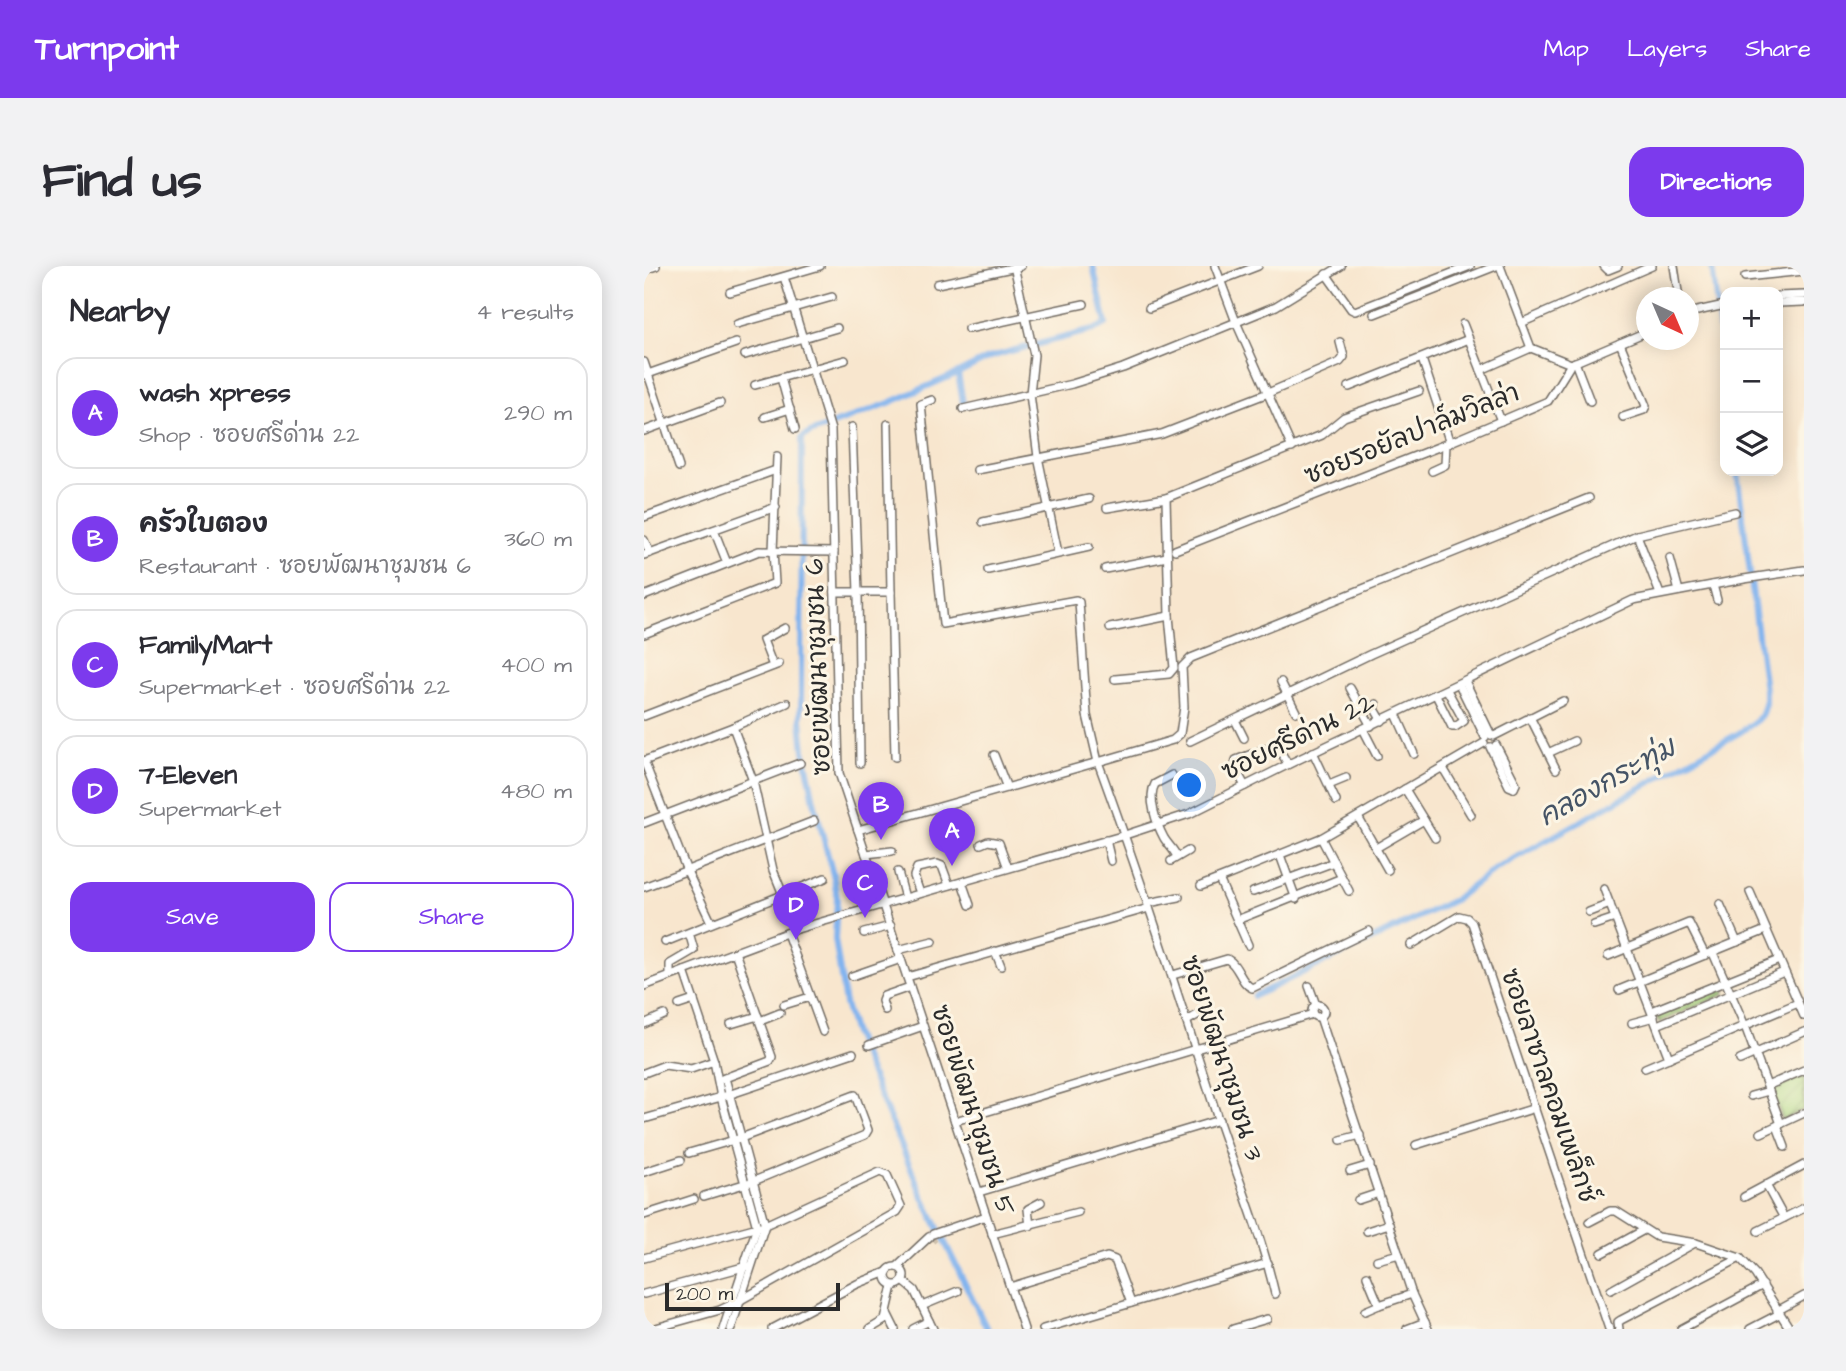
<!DOCTYPE html>
<meta charset="utf-8">
<style>
body{margin:0;font-family:"Architects Daughter","Playpen Sans Thai",sans-serif;background:#f2f2f3;color:#2b2b33}
.controls{position:absolute;right:21px;top:21px;display:grid;overflow:hidden;border-radius:14px;box-shadow:0 4px 18px #0003}
.controls button{width:63px;height:63px;display:grid;place-items:center;padding:0;border:0;border-bottom:2px solid #e1e1e2;background:#fff;color:#2b2b33;font:35px sans-serif}
.compass{position:absolute;left:992px;top:21px;width:63px;height:63px;border-radius:50%;background:#fff;box-shadow:0 4px 18px #0003;rotate:136deg}
.scale{position:absolute;left:21px;bottom:18px;width:175px;box-sizing:border-box;padding-left:7px;border:4px solid #2b2b2b;border-top:0;font-size:19px;line-height:24px;white-space:nowrap;color:#2b2b2b;-webkit-text-stroke:5px #fcf5e5;paint-order:stroke}
.you{position:absolute;left:546px;top:520px;width:24px;height:24px;margin:-18px;border:5px solid #fff;border-radius:50%;background:#1a73e8;box-shadow:0 0 0 10px #1a73e833}
.badge{display:grid;place-items:center;width:46px;height:46px;border-radius:50%;background:#7c3aed;color:#fff;font-size:23px;font-weight:700}
.pin{position:absolute;translate:-50% -58px;filter:drop-shadow(0 2px 4px #0008)}
.pin::after{content:'';position:absolute;top:37px;width:24px;height:21px;background:inherit;clip-path:polygon(0 0,100% 0,50% 100%)}
.list{margin:0;padding:0;list-style:none}
h2{display:flex;justify-content:space-between;align-items:center;height:91px;margin:0;padding:0 28px;font-size:30px}
h2 small{font-size:23px;font-weight:400;color:#7c7c81}
.list li{display:grid;grid-template-columns:46px 1fr auto;gap:21px;align-items:center;box-sizing:border-box;height:112px;margin:0 14px 14px;padding:0 14px;border:2px solid #e1e1e2;border-radius:21px}
.list b{display:block;font-size:26px;white-space:nowrap}
.list p{margin:0;font-size:23px;white-space:nowrap;color:#7c7c81}
.list em{font-size:23px;font-style:normal;color:#7c7c81}
.actions{display:flex;gap:14px;padding:21px 28px}
.actions a{flex:1;padding:16px 0;border:2px solid #7c3aed;border-radius:21px;text-align:center;font-size:24px;color:#7c3aed}
.actions .main{background:#7c3aed;color:#fff}
.icon{flex:none;width:38px;height:38px;fill:none;stroke:currentColor;stroke-width:2;stroke-linecap:round;stroke-linejoin:round}
.map{position:relative;flex:none;width:1160px;height:1063px;overflow:hidden;border-radius:21px}
header{display:flex;align-items:center;gap:42px;box-sizing:border-box;height:98px;padding:0 35px;background:#7c3aed;color:#fff}
header strong{font-size:33px}
nav{display:flex;gap:38px;margin-inline-start:auto;font-size:24px}
.intro{display:flex;align-items:center;justify-content:space-between;box-sizing:border-box;height:168px;padding:0 42px}
h1{margin:0;font-size:49px}
.button{padding:18px 32px;border-radius:21px;background:#7c3aed;color:#fff;font-size:24px;font-weight:700}
main{display:flex;gap:42px;padding:0 42px}
aside{flex:1;background:#fff;border-radius:21px;box-shadow:0 4px 18px #0003}
.map>svg:first-child{display:block}
.garden{fill:url(#garden-furrows);stroke:#6c8258;stroke-width:2}
.lines{fill:none;stroke-linecap:round;stroke-linejoin:round}
.canal{stroke:#82b4ee;stroke-width:6}
.minor-tunnel{stroke:#cfc1ad;stroke-width:7;stroke-dasharray:7 3.5;stroke-linecap:butt}
.minor-casing{stroke:#736c64;stroke-width:10}
.minor{stroke:#fff;stroke-width:7}
.labels{text-anchor:middle;dominant-baseline:central;stroke-width:6;stroke-linejoin:round;paint-order:stroke}
.street-label{font-size:26px;fill:#2b2b2b;stroke:#fcf5e5}
.water-label{font-size:28px;font-style:italic;fill:#455466;stroke:#fcf5e5}
</style>
<header>
<strong>Turnpoint</strong>
<nav><a>Map</a><a>Layers</a><a>Share</a></nav>
</header>
<div class="intro"><h1>Find us</h1><a class="button">Directions</a></div>
<main>
<aside>
<h2>Nearby<small>4 results</small></h2>
<ul class="list">
<li><span class="badge">A</span><div><b>wash xpress</b><p>Shop · ซอยศรีด่าน 22</p></div><em>290 m</em></li>
<li><span class="badge">B</span><div><b>ครัวใบตอง</b><p>Restaurant · ซอยพัฒนาชุมชน 6</p></div><em>360 m</em></li>
<li><span class="badge">C</span><div><b>FamilyMart</b><p>Supermarket · ซอยศรีด่าน 22</p></div><em>400 m</em></li>
<li><span class="badge">D</span><div><b>7-Eleven</b><p>Supermarket</p></div><em>480 m</em></li>
</ul>
<div class="actions"><a class="main">Save</a><a>Share</a></div>
</aside>
<div class="map">
<svg width="1160" height="1063" viewBox="0 0 1160 1063">
<defs>
<pattern id="garden-furrows" width="10" height="10" patternUnits="userSpaceOnUse" patternTransform="scale(1.75)"><rect width="10" height="10" fill="#aed884"/><path d="M-1 1l2-2M0 10L10 0M9 11l2-2" fill="none" stroke="#96ba72"/></pattern>
</defs>
<rect width="100%" height="100%" fill="#fcf5e5"/>
<filter id="ink" filterUnits="userSpaceOnUse"><feTurbulence type="fractalNoise" baseFrequency=".0143" numOctaves="2"/><feDisplacementMap in="SourceGraphic" scale="14" xChannelSelector="R" yChannelSelector="G"/><feConvolveMatrix kernelMatrix="1 2 1 2 8 2 1 2 1" color-interpolation-filters="sRGB"/></filter>
<filter id="wash" filterUnits="userSpaceOnUse"><feTurbulence type="fractalNoise" baseFrequency=".00686" numOctaves="4" result="noise"/><feDisplacementMap in="SourceGraphic" scale="28" xChannelSelector="R" yChannelSelector="G"/><feGaussianBlur stdDeviation="1.57" result="paint"/><feColorMatrix in="noise" values="0 0 0 0 0 0 0 0 0 0 0 0 0 0 0 0 0 1.4 0 .05"/><feComposite in="paint" operator="in"/></filter>
<g filter="url(#wash)">
<rect width="100%" height="100%" fill="#f8e6ce"/>
<g class="garden">
<polygon points="1078,719 1081,728 1015,756 1011,747"/>
<polygon points="1160,810 1160,843 1139,854 1127,823"/>
</g>
<g class="lines">
<g class="canal">
<polyline points="1068,0 1081,106"/>
<polyline points="314,107 245,137 166,167 158,172 157,454 160,485 170,535 190,613 193,632 191,673 201,738 210,768 279,931 343,1063"/>
<polyline points="319,137 314,107 344,92 367,85 449,64 462,58 449,0"/>
<polyline points="610,730 810,634 851,603 1095,467 1111,456 1118,448 1121,438 1121,424 1093,205"/>
</g>
</g>
</g>
<g filter="url(#ink)">
<g class="lines">
<polyline class="minor-tunnel" points="288,975 291,972"/>
<defs>
<g id="minor">
<polyline points="370,0 390,89 386,128 394,191 414,287"/>
<polyline points="571,0 592,56 648,182"/>
<polyline points="856,0 887,82 927,98"/>
<polyline points="960,0 964,4 974,0"/>
<polyline points="1030,0 1035,32"/>
<polyline points="0,4 12,0"/>
<polyline points="682,8 707,43 711,45 826,0"/>
<polyline points="140,11 187,164 195,507 380,1063"/>
<polyline points="1101,11 1160,5"/>
<polyline points="293,18 377,0"/>
<polyline points="86,26 176,0"/>
<polyline points="1134,30 1160,29"/>
<polyline points="1134,37 1160,36"/>
<polyline points="505,42 614,0"/>
<polyline points="1044,47 1081,39"/>
<polyline points="730,48 852,0"/>
<polyline points="877,57 1008,0"/>
<polyline points="93,58 188,31"/>
<polyline points="819,58 857,155"/>
<polyline points="324,63 440,38"/>
<polyline points="976,77 1002,140 1000,144 979,151"/>
<polyline points="101,89 193,62"/>
<polyline points="778,93 806,177"/>
<polyline points="0,96 35,201"/>
<polyline points="931,96 946,135"/>
<polyline points="837,104 887,82"/>
<polyline points="1,109 92,77"/>
<polyline points="137,112 151,163"/>
<polyline points="111,119 201,94"/>
<polyline points="705,121 825,73"/>
<polyline points="319,143 428,118 479,102 632,40 697,0"/>
<polyline points="121,151 146,143"/>
<polyline points="208,161 214,326 216,497"/>
<polyline points="0,165 76,137"/>
<polyline points="333,204 518,168 624,127 696,96 700,91 696,76"/>
<polyline points="788,205 801,199 802,178"/>
<polyline points="463,242 522,232 678,169 700,151 775,125"/>
<polyline points="0,251 132,204"/>
<polyline points="339,256 445,233"/>
<polyline points="70,264 83,297"/>
<polyline points="993,269 1016,328"/>
<polyline points="0,274 6,287"/>
<polyline points="531,284 802,178 904,135 927,98 1002,66"/>
<polyline points="0,289 132,241"/>
<polyline points="1026,292 1035,325"/>
<polyline points="461,303 523,291"/>
<polyline points="344,304 445,281"/>
<polyline points="1069,319 1073,334"/>
<polyline points="191,326 247,326 244,158"/>
<polyline points="247,326 251,491"/>
<polyline points="0,330 115,285 190,286"/>
<polyline points="466,362 525,350"/>
<polyline points="0,368 131,317 129,285 133,191"/>
<polyline points="129,400 119,374 141,362"/>
<polyline points="471,413 525,408 530,402 525,350 522,232"/>
<polyline points="821,415 847,469"/>
<polyline points="637,416 652,446"/>
<polyline points="815,418 841,471"/>
<polyline points="706,422 727,460"/>
<polyline points="792,429 808,461 811,461 820,455 803,424"/>
<polyline points="732,438 731,443 738,455"/>
<polyline points="752,448 770,488"/>
<polyline points="0,450 135,398"/>
<polyline points="886,451 912,503"/>
<polyline points="591,454 600,472"/>
<polyline points="89,461 109,515 129,604 153,663"/>
<polyline points="719,463 733,490"/>
<polyline points="850,470 919,435"/>
<polyline points="546,475 727,388 993,269 1091,246"/>
<polyline points="852,479 872,518 870,522"/>
<polyline points="846,481 865,520 870,522"/>
<polyline points="669,486 692,535"/>
<polyline points="904,487 930,475"/>
<polyline points="350,489 363,522"/>
<polyline points="0,495 43,605 67,656"/>
<polyline points="0,495 89,461 143,437"/>
<polyline points="799,502 827,549"/>
<path d="M528 509 511 518C503 532 513 559 520 572 524 579 530 583 533 591"/>
<polyline points="685,519 702,512"/>
<polyline points="601,520 591,502 592,494 624,482 636,485 644,498"/>
<polyline points="761,523 791,572"/>
<polyline points="714,551 744,604"/>
<polyline points="0,557 156,497"/>
<polyline points="214,564 454,496 443,449 435,336 432,334 299,358 277,138 288,134"/>
<polyline points="677,572 705,625"/>
<polyline points="462,574 467,595"/>
<polyline points="337,578 344,575 355,577 364,602"/>
<polyline points="732,582 780,554"/>
<polyline points="222,588 248,585"/>
<polyline points="636,589 652,633"/>
<polyline points="527,595 544,585"/>
<polyline points="254,606 261,632"/>
<polyline points="575,613 604,679"/>
<polyline points="318,616 326,639"/>
<polyline points="557,620 677,572 840,477"/>
<polyline points="0,621 170,555"/>
<polyline points="960,623 1025,792"/>
<polyline points="609,626 690,596"/>
<polyline points="1106,626 1160,750"/>
<polyline points="276,627 270,610 273,602 293,598 298,600 305,619"/>
<polyline points="504,637 535,631"/>
<polyline points="1076,638 1093,676"/>
<polyline points="945,646 966,638"/>
<polyline points="593,654 698,612"/>
<polyline points="950,659 971,652"/>
<polyline points="143,667 179,766"/>
<polyline points="220,667 247,660"/>
<polyline points="21,676 181,612"/>
<polyline points="767,679 815,650 823,652 828,657 965,1063"/>
<polyline points="254,684 289,675"/>
<polyline points="351,685 357,700"/>
<polyline points="1069,687 1101,760 1137,858"/>
<polyline points="964,690 1045,657 1061,689"/>
<polyline points="40,705 70,795 77,831 113,961 79,1063"/>
<path d="M529 709 583 693C595 699 596 717 608 722L725 665"/>
<polyline points="26,710 26,698 50,684 46,670"/>
<polyline points="208,710 257,693"/>
<polyline points="263,711 505,642"/>
<polyline points="0,720 153,663 481,569 545,548 649,496 989,334 1100,313 1160,304"/>
<polyline points="665,720 672,739"/>
<polyline points="975,724 1122,664"/>
<circle cx="674" cy="745" r="6"/>
<polyline points="35,739 50,734"/>
<polyline points="140,739 166,731"/>
<polyline points="241,744 238,735 240,730 266,721"/>
<polyline points="1008,745 1135,694"/>
<polyline points="676,751 768,1028 784,1063"/>
<polyline points="116,755 136,747"/>
<polyline points="543,755 560,745"/>
<polyline points="988,757 1010,751"/>
<polyline points="0,758 20,749"/>
<polyline points="87,758 114,750"/>
<polyline points="1013,759 1140,706"/>
<polyline points="225,779 279,760"/>
<polyline points="1096,794 1160,766"/>
<polyline points="1001,802 1154,737"/>
<polyline points="0,807 21,799 47,803 70,795"/>
<polyline points="81,812 121,959 87,1063"/>
<polyline points="78,813 126,795 128,791 91,686"/>
<polyline points="1123,820 1160,804"/>
<polyline points="1107,830 1125,825"/>
<polyline points="0,853 84,829 209,787"/>
<polyline points="311,855 669,748"/>
<polyline points="1133,860 1141,881"/>
<polyline points="1117,867 1160,847"/>
<polyline points="697,874 716,869"/>
<polyline points="772,879 891,842"/>
<polyline points="45,887 97,872 211,829 224,864 221,869 110,915 60,930"/>
<polyline points="706,905 726,899"/>
<polyline points="0,906 37,894"/>
<polyline points="1122,919 1140,952"/>
<polyline points="335,926 575,854"/>
<polyline points="1100,931 1160,899"/>
<polyline points="714,934 735,927"/>
<polyline points="0,949 50,933"/>
<polyline points="945,956 966,945 972,945 1013,971 1052,977 1096,992 1111,1008 1146,1063"/>
<polyline points="386,960 384,943 397,936"/>
<polyline points="723,965 745,958"/>
<polyline points="1114,965 1160,942"/>
<polyline points="289,968 342,950"/>
<polyline points="348,968 434,946"/>
<polyline points="958,987 1000,964"/>
<polyline points="0,992 121,959 236,906 243,909 257,940 253,946 95,1035 76,1044 8,1063"/>
<polyline points="733,994 755,988"/>
<circle cx="251" cy="1010" r="9"/>
<polyline points="253,1001 285,971"/>
<polyline points="723,1010 735,1039 768,1028"/>
<polyline points="259,1015 270,1024 289,1063"/>
<polyline points="366,1021 463,991 471,994 487,1037"/>
<polyline points="967,1024 1051,977"/>
<polyline points="0,1028 103,1000"/>
<path d="M631 1028C617 967 593 910 573 850 535 732 497 613 454 496L529 474 536 468 540 441 538 401 547 392 945 232"/>
<polyline points="278,1040 314,1025"/>
<polyline points="721,1045 735,1039"/>
<polyline points="1133,1045 1160,1030"/>
<polyline points="243,1047 251,1063"/>
<polyline points="128,1063 213,1018 243,1006"/>
<polyline points="226,1063 241,1054 249,1020"/>
<polyline points="269,1063 285,1055"/>
<polyline points="399,1063 624,997"/>
<polyline points="589,1063 623,1053"/>
<polyline points="763,1063 781,1056"/>
<polyline points="975,1063 974,1056 977,1054 1096,992"/>
<polyline points="1037,1063 1119,1019"/>
<polyline points="1106,1063 1135,1048"/>
</g>
</defs>
<use href="#minor" class="minor-casing"/>
<use href="#minor" class="minor"/>
</g>
</g>
<g class="labels">
<g class="street-label">
<text transform="translate(768 168) rotate(-22)">ซอยรอยัลปาล์มวิลล่า</text>
<text transform="translate(174 401) rotate(-92)">ซอยพัฒนาชุมชน 6</text>
<text transform="translate(654 471) rotate(-26)">ซอยศรีด่าน 22</text>
<text transform="translate(578 792) rotate(72)">ซอยพัฒนาชุมชน 3</text>
<text transform="translate(905 820) rotate(71)">ซอยลาซาลคอมเพล็กซ์</text>
<text transform="translate(329 844) rotate(72)">ซอยพัฒนาชุมชน 5</text>
</g>
<g class="water-label">
<text transform="translate(963 516) rotate(-29)">คลองกระทุ่ม</text>
</g>
</g>
</svg>
<div class="controls">
<button>+</button>
<button>−</button>
<button><svg class="icon" aria-label="layers" viewBox="0 0 24 24"><path d="M12 4l9 5-9 5-9-5zM3 14l9 5 9-5"/></svg></button>
</div>
<svg class="compass" viewBox="-18 -18 36 36"><path d="M0-13l5 13h-10z" fill="#e53935"/><path d="M0 13l5-13h-10z" fill="#7c7c81"/></svg>
<div class="scale">200 m</div>
<div class="you"></div>
<div class="pin badge" style="left:308px;top:600px">A</div>
<div class="pin badge" style="left:237px;top:574px">B</div>
<div class="pin badge" style="left:221px;top:652px">C</div>
<div class="pin badge" style="left:152px;top:674px">D</div>
</div>
</main>
